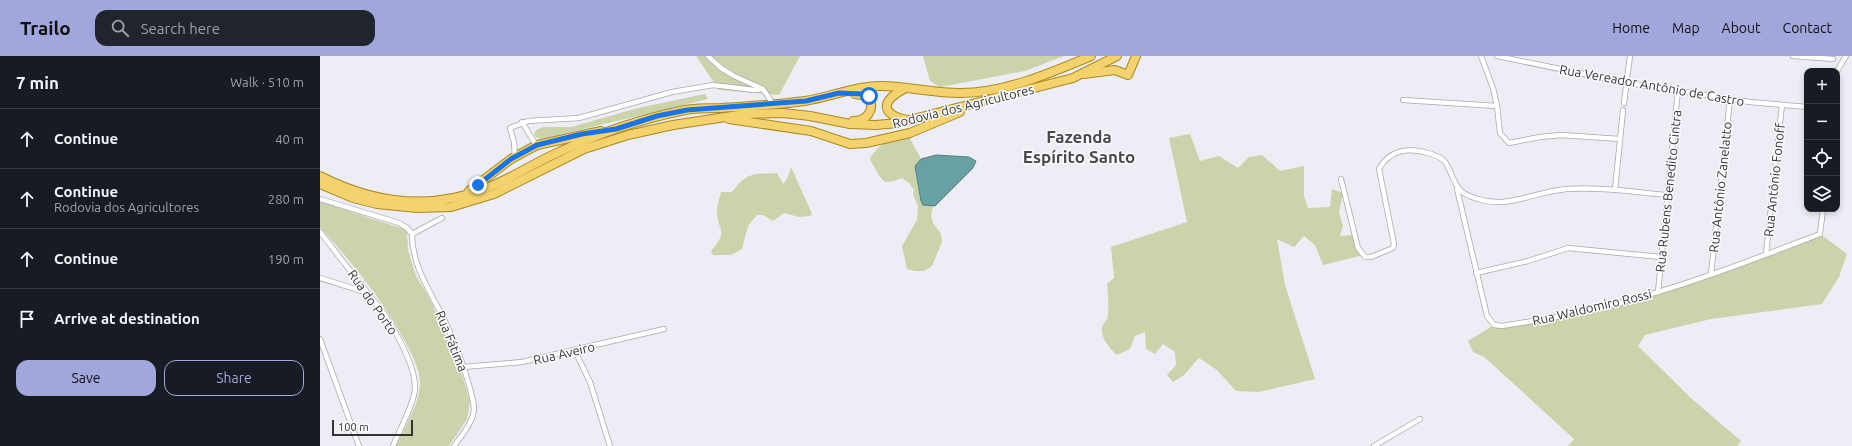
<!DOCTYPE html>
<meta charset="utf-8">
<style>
body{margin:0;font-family:Ubuntu,sans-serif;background:#20242c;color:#f1f3f6}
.controls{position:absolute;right:12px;top:12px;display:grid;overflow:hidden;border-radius:8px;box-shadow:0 2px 6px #0003}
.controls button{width:36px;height:36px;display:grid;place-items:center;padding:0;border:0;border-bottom:1px solid #363941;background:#171b24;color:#f1f3f6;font:20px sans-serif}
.scale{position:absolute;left:12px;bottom:10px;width:81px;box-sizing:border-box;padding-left:4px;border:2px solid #343437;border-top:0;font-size:11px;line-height:14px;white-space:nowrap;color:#343437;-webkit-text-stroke:3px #fbfcfe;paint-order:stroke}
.stop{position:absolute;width:12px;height:12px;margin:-9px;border:3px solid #1a73e8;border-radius:50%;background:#fff}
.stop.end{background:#1a73e8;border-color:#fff;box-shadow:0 1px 4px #0008}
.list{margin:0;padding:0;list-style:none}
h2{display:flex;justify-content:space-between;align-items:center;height:52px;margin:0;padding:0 16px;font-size:17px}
h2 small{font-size:13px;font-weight:400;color:#9ea1a6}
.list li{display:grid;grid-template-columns:26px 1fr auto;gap:12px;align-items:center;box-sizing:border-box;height:60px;padding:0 16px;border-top:1px solid #363941}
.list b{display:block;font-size:15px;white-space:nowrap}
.list p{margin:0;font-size:13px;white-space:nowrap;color:#9ea1a6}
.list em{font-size:13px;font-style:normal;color:#9ea1a6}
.actions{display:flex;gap:8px;padding:12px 16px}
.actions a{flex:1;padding:9px 0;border:1px solid #a1a6dc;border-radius:12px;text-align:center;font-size:14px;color:#a1a6dc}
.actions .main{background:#a1a6dc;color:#111}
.icon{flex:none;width:22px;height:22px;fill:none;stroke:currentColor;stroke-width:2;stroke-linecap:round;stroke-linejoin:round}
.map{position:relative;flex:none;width:1532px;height:390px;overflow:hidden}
header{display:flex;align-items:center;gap:24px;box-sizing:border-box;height:56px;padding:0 20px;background:#a1a6dc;color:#111}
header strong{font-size:19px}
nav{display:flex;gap:22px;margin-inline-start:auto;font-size:14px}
.search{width:280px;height:36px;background:#20242c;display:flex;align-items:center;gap:10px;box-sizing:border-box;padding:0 14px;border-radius:12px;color:#9ea1a6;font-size:15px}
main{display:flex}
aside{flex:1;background:#171b24}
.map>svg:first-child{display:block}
.green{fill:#cad3aa}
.water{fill:#68a1a3;stroke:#588083}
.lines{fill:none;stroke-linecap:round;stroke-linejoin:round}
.street-casing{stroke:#a8a9af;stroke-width:6}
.primary-casing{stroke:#ac881c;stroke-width:10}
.street{stroke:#fff;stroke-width:4.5}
.primary{stroke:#f4d36e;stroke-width:8}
.route{stroke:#1a73e8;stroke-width:5}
.labels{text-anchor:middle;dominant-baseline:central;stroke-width:3;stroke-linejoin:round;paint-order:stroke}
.street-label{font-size:13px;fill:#343437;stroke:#fbfcfe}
.district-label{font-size:17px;font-weight:bold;fill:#48494e;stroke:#fbfcfe}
</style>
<header>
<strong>Trailo</strong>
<div class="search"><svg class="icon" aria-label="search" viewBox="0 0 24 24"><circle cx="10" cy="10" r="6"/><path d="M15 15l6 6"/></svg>Search here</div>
<nav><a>Home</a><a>Map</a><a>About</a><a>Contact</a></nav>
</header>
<main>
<aside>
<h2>7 min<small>Walk · 510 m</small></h2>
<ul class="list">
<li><svg class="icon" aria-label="ahead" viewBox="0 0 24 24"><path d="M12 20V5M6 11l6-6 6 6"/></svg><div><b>Continue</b></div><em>40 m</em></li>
<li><svg class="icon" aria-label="ahead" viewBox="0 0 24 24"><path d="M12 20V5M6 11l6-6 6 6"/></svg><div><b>Continue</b><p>Rodovia dos Agricultores</p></div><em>280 m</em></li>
<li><svg class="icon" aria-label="ahead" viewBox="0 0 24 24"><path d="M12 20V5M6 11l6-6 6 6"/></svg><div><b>Continue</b></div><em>190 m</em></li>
<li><svg class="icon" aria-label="arrive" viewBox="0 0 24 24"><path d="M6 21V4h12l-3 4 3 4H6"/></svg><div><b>Arrive at destination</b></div></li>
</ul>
<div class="actions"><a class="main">Save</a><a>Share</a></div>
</aside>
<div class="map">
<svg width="1532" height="390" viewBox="0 0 1532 390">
<rect width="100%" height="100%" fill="#edeef5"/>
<g class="green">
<polygon points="376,0 480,0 459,39 399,34"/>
<polygon points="603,0 744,0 705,15 620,31 610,25"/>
<polygon points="385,38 388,43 222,83 216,81 214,78 216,74 223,71 251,71 318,52"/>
<path d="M587 77 600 101 601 119 613 150 611 159 613 167 621 178 622 186 612 210 604 215H595L587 213 582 190 597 164 598 150 593 138 594 134 589 127 582 122 574 125 565 126 559 120 550 103C556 90 573 80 587 77Z"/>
<path d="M870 78 880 105 899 100 918 112 929 101 942 99 960 115 984 110V140L988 152 1010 151 1012 133 1023 137 1019 157 1023 170 1020 180 1032 179 1040 200 1003 209 995 189 984 180 974 191 957 183 965 229 995 323 939 336 916 335 897 314 879 302 864 319 853 326 847 319 856 309 855 296 843 288 835 298 826 293 825 276 815 280 810 293 797 299C790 293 778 279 783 269 785 265 787 264 788 260 789 250 788 239 787 228L794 222 791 191 867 166 849 82Z"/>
<path d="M471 111 492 158 490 160 479 161 464 157 453 165 443 159H437L428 170 422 193 411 199H393L391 195C409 174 398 177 397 155 397 148 400 142 401 136H412C427 116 433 118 457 117L463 128 467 123Z"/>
<path d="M0 146 87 174 88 194 96 220 110 243 124 276 141 316 150 345 147 363 129 390H76C84 373 100 347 100 328 100 312 90 294 82 280 58 238 32 207 0 171Z"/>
<polygon points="1500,178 1527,198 1519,221 1502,248 1391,263 1325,279 1318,290 1372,343 1421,385 1417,390 1248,390 1254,383 1172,308 1164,301 1153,296 1148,285 1174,269 1230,262 1338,236"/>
</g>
<polygon class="water" points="616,99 649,101 656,105 653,112 615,150 603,149 601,145 595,110 601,103"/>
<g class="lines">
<defs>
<g id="street">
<polyline points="388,0 401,12 414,20 443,33 453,48"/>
<polyline points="1161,0 1173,32 1177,50 1180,77 1189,87 1220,81 1241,79 1300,83"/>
<polyline points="1177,0 1308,27 1430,46 1487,51"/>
<polyline points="1473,0 1513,3"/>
<polyline points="1517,15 1526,0"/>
<polyline points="1083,44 1177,50"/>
<polyline points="1304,47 1310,0"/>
<polyline points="202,66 216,89"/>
<polyline points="195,101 194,86 190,72 208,65 259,62 352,36 393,29 434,34 443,33"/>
<path d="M1021 123 1038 192 1045 201H1051L1073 192 1074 188 1059 113C1069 94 1089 91 1108 97 1114 99 1120 100 1124 105 1127 107 1128 112 1130 115 1137 132 1139 138 1158 143 1188 153 1217 135 1247 133 1280 131 1314 136 1347 139"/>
<path d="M1137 133 1167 260 1174 269 1182 270C1218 264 1256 259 1292 249 1363 231 1432 204 1500 178L1503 153"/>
<polyline points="1295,134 1303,54"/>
<polyline points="0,143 79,167 87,172 92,178 122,162"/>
<path d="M0 176 65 259C77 278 100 316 94 339 90 356 80 373 73 390"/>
<path d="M92 178C92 210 110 235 124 263 134 284 143 307 149 329 151 338 156 349 153 359 150 371 141 380 134 390"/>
<polyline points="1446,198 1462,49"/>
<polyline points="1156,217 1208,205 1248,192 1341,201"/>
<polyline points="1391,218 1410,43"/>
<polyline points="0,222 48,237"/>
<polyline points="1338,236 1358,34"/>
<polyline points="0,283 39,390"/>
<polyline points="255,295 270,326 290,390"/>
<polyline points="143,311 202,306 344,273"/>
<polyline points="1054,390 1100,363"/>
</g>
<g id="primary">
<polyline points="764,18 795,14 808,19 816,0"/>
<path d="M584 33C561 45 560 58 587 64"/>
<polyline points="409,63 491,75 530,88 546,87 590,77 640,56"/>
<path d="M533 65C548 65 555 53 549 40L535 38"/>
<path d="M0 120C53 147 110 155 167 132 192 122 214 107 239 96 279 77 321 63 365 54 376 52 389 52 401 52 429 50 457 49 485 45 510 41 535 30 560 30 586 30 613 37 640 37 684 37 731 17 771 0"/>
<polyline points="0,128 33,142 57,148 97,152 131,151 174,138 264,93 308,79 353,69 425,58 463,57 490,60 530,68 556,69 578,67 753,22 797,0"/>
<polyline points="149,135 191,103 217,89 281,75"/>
</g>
</defs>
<use href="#street" class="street-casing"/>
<use href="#primary" class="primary-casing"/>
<use href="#street" class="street"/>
<use href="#primary" class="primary"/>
</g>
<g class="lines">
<polyline class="route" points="158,129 191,103 217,89 262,78 296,73 337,60 367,54 486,45 519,37 543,38 549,40"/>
</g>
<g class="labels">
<g class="street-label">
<text transform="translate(1332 29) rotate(10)">Rua Vereador Antônio de Castro</text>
<text transform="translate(643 50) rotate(-14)">Rodovia dos Agricultores</text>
<text transform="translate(1454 124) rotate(-84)">Rua Antônio Fonoff</text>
<text transform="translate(1400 131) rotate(-84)">Rua Antônio Zanelatto</text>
<text transform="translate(1348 135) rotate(-84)">Rua Rubens Benedito Cintra</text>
<text transform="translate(53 246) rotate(55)">Rua do Porto</text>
<text transform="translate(1272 251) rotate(-13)">Rua Waldomiro Rossi</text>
<text transform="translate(132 285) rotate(68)">Rua Fátima</text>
<text transform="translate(244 297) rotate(-13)">Rua Aveiro</text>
</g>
<g class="district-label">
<text x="759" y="80">Fazenda<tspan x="759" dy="20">Espírito Santo</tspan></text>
</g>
</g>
</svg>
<div class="controls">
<button>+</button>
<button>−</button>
<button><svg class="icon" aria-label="locate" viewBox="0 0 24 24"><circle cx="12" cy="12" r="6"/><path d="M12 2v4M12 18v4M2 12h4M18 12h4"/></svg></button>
<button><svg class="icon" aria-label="layers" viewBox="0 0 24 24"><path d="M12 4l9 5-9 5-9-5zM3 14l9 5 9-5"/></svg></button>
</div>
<div class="scale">100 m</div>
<div class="stop" style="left:549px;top:40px"></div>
<div class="stop end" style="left:158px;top:129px"></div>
</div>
</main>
